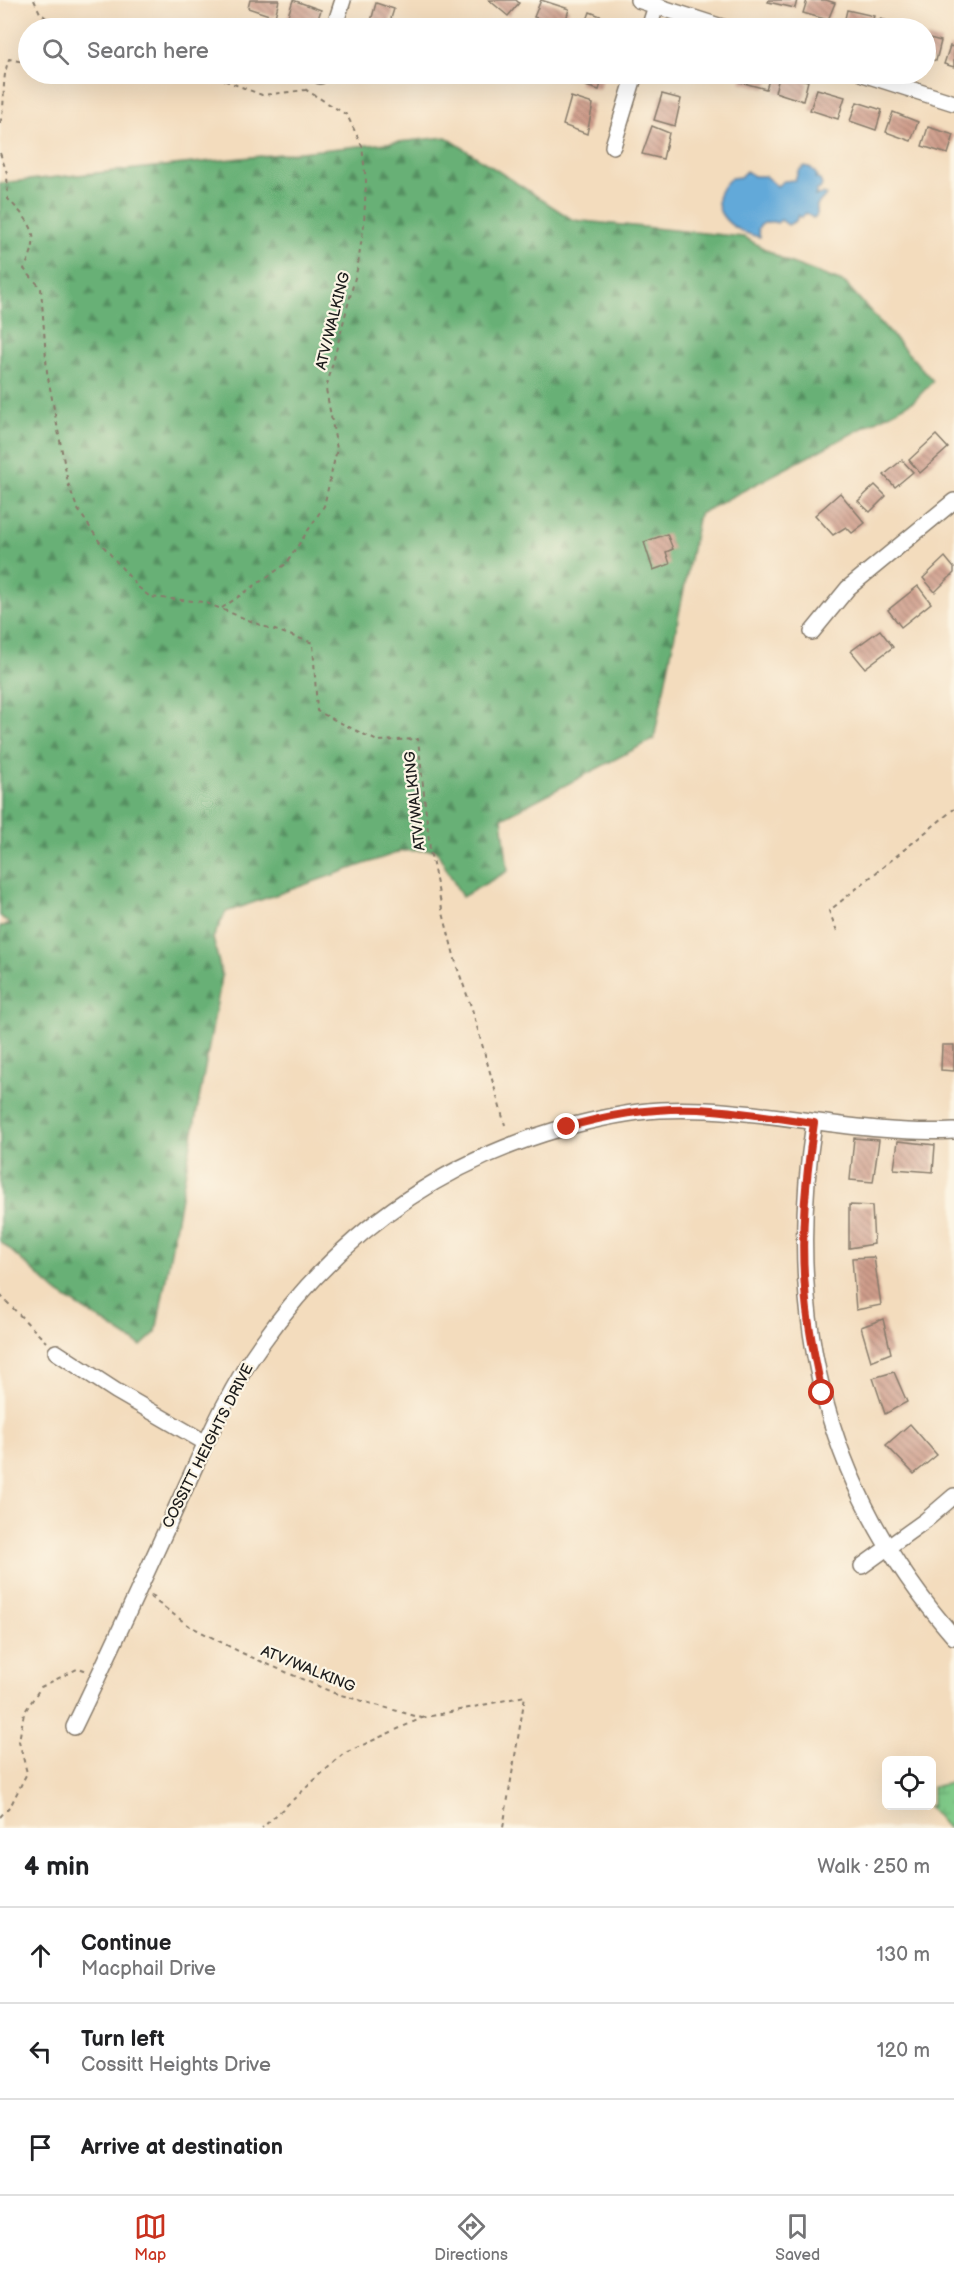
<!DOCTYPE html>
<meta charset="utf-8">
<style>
body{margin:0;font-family:"Balsamiq Sans",sans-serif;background:#f2f2f2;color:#202124}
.controls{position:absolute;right:18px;bottom:18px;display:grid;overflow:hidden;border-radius:9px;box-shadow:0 6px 24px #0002}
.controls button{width:54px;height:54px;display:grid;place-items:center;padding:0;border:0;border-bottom:2px solid #e0e0e0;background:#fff;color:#202124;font:30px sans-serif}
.stop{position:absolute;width:18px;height:18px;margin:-14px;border:4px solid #c8321e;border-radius:50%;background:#fff}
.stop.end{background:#c8321e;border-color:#fff;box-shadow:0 2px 6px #0008}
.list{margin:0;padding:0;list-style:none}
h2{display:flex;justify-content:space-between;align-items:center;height:78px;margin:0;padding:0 24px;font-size:26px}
h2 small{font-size:20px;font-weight:400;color:#757577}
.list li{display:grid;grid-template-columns:39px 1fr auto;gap:18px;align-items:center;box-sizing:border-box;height:96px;padding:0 24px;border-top:2px solid #e0e0e0}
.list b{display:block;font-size:22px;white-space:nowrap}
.list p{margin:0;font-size:20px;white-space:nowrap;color:#757577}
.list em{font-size:20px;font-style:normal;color:#757577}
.icon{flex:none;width:33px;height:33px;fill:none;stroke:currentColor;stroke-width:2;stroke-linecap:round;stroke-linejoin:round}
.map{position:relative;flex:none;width:954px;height:1828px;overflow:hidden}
.search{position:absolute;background:#fff;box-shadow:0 6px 24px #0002;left:18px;right:18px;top:18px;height:66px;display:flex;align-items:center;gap:15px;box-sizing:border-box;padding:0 21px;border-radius:33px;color:#757577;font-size:22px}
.sheet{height:366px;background:#fff}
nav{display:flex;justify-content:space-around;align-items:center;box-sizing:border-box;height:84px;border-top:2px solid #e0e0e0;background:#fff;font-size:16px;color:#757577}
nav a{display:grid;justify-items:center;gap:3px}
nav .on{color:#c8321e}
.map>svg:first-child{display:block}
.forest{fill:url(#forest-firs);stroke:#426649;stroke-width:1.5}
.wetland{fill:url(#wetland-marsh);stroke:#4e7453;stroke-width:1.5}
.water{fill:#62a9d9;stroke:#3f627a;stroke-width:1.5}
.building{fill:url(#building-back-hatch)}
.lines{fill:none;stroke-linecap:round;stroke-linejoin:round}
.street-casing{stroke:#887c6c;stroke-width:18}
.path{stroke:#887c6c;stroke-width:2;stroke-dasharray:4.5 4.5;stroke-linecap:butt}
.street{stroke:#fff;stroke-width:15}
.route{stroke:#c8321e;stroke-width:8}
.labels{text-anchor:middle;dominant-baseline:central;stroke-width:4.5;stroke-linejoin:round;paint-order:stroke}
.street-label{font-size:15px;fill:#1c1c1c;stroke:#fcf5e5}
</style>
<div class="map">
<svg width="954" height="1828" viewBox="0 0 954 1828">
<defs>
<pattern id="forest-firs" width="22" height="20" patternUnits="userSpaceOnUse" patternTransform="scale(1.5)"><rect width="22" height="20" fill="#68b076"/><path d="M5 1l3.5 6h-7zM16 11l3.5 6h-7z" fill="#558e60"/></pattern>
<pattern id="wetland-marsh" width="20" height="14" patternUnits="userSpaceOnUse" patternTransform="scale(1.5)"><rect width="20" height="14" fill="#81cc8a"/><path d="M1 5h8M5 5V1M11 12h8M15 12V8" fill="none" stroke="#6faf76"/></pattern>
<pattern id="building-back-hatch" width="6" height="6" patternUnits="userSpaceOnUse" patternTransform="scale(1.5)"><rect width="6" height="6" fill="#cf9d8b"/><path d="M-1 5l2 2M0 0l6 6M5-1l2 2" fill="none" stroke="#a77f71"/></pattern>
</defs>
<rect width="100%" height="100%" fill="#fcf5e5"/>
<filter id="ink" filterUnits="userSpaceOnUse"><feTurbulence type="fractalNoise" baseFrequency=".0167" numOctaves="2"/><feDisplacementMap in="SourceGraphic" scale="12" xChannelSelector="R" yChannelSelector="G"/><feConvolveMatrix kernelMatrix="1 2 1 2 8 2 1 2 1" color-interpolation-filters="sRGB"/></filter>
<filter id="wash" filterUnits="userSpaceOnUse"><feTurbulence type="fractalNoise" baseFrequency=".008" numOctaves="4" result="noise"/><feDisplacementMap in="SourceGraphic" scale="24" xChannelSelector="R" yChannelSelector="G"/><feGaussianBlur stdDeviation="1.35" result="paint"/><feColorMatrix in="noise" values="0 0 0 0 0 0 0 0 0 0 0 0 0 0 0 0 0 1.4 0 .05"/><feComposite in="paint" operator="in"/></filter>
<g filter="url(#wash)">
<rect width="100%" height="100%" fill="#f3dcbd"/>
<polygon class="forest" points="446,137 573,220 744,237 786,261 845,283 933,381 914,401 699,514 654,739 502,818 508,871 462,897 436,850 402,851 226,912 213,938 222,976 156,1332 141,1346 58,1293 0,1241 0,926 11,925 0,916 0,183"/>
<polygon class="wetland" points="954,1782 954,1828 947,1828 928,1806 932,1806 932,1787"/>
<path class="water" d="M805 166 811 168 817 175 815 178 820 180 822 185 820 189 817 190 815 196 824 193 826 195 817 205C816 211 820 214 813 218L806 213 801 218 798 215 796 221 788 225 781 220 777 223C771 221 762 221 758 229L760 237C730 232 700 205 731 178L740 177 746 171 754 176H765L777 186 784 181 795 180 798 171Z"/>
<g id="blocks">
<g class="building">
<polygon points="250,0 279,0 275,17 248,8"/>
<polygon points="293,0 321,10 315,28 287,19"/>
<polygon points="489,0 516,0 519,3 508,16"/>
<polygon points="541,0 569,9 564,27 534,17"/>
<polygon points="769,0 797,0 795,8 768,2"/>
<polygon points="807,0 826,0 835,3 828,20 803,13"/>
<polygon points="376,3 394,9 388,28 369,28"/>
<polygon points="847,10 874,16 870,28 843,27"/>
<polygon points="590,12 618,23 616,28 584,28"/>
<polygon points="880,19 907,26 906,28 877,28"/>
<polygon points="926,37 941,41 936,61 926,57"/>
<polygon points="950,46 954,47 954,67 944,64"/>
<polygon points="583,74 604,74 599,90 579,84"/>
<polygon points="743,74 771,74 766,89 740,82"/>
<polygon points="780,74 808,81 803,101 775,92"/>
<polygon points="817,89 845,97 838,119 810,110"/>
<polygon points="662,94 681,99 675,126 654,120"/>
<polygon points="571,97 593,104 587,134 563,125"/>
<polygon points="857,102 882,110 876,130 850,121"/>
<polygon points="893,112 918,122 911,141 886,132"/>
<polygon points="652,126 669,133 663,159 642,154"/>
<polygon points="928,127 954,135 948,154 922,146"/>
<polygon points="936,435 948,448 920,473 909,460"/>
<polygon points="902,460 913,472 895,487 884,475"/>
<polygon points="875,485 886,496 870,512 858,501"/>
<polygon points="840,493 865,523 852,533 846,527 833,535 815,515"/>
<polygon points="667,534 673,549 666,552 670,564 653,570 644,542"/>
<polygon points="945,557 954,568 954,573 935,592 923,578"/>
<polygon points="918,586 931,603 901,627 888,610"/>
<polygon points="880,630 893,647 865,668 851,651"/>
<polygon points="942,1045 954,1045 954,1071 941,1070"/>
<polygon points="854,1138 879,1140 873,1182 850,1180"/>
<polygon points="898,1141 935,1145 933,1172 894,1169"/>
<polygon points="849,1205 872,1206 874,1244 849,1248"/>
<polygon points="874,1257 881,1305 856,1310 852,1258"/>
<polygon points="883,1319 891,1353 871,1361 861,1327"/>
<polygon points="894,1372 907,1402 885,1414 873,1378"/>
<polygon points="910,1424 937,1455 914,1474 886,1445"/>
</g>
</g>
</g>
<g filter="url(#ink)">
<use href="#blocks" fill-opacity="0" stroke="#887c6c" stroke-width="1.5"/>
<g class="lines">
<defs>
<g id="street">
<polyline points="638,0 725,28"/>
<polyline points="334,28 343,0"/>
<polyline points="649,28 656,6"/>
<polyline points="863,74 954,103"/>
<polyline points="320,76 320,74"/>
<polyline points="613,146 635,74"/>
<polyline points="812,632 848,588 954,501"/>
<path d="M814 1123C784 1315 824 1489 954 1637"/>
<polyline points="56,1352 116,1391 206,1443"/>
<polyline points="862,1566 926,1520 954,1496"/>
<path d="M74 1727C111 1651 146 1574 181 1497 205 1445 228 1390 262 1343 337 1237 435 1165 559 1129 592 1120 626 1112 660 1110 758 1105 855 1136 954 1131"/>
</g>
</defs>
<use href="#street" class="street-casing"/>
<g class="path">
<polyline points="34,0 40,13 55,25 70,19 88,28"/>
<polyline points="208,74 262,95 306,90 309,86"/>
<path d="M0 123C7 100 0 83 9 59L28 63"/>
<path d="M0 153 7 173 8 199C33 225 42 235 24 269L41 288 47 372 68 483 77 508 99 541 138 587 150 597 204 602 263 626 313 643 317 711 377 741 418 739 430 850 442 909 457 967 472 1009 505 1125"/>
<polyline points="222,608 286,564 324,506 337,449 326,389 357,270 364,224 366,181 362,146 347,115 306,90"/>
<polyline points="837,931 829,911 954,809"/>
<polyline points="0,1295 46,1342"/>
<polyline points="151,1595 159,1599"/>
<polyline points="150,1597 188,1625 242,1653 334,1693 422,1718 343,1754 262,1828"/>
<polyline points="422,1718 525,1696 503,1828"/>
<polyline points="0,1817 11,1805 27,1773 19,1741 24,1713 41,1687 79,1668 87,1671"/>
</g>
<use href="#street" class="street"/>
</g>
</g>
<g class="lines" filter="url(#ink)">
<path class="route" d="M567 1127C608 1115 655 1107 699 1109 737 1111 776 1118 814 1123 806 1177 800 1233 805 1288 807 1323 815 1358 822 1393"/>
</g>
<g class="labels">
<g class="street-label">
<text transform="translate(333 321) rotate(-76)">ATV/WALKING</text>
<text transform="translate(415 801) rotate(-96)">ATV/WALKING</text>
<text transform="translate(208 1446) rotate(-63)">COSSITT HEIGHTS DRIVE</text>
<text transform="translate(308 1669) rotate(22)">ATV/WALKING</text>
</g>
</g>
</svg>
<div class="controls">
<button><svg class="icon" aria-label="locate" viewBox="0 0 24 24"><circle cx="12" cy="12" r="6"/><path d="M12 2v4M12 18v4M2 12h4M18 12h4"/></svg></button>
</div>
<div class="stop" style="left:822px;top:1393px"></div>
<div class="stop end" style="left:567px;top:1127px"></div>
<div class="search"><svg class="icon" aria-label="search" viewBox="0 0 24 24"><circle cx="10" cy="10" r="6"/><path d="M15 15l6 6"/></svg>Search here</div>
</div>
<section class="sheet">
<h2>4 min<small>Walk · 250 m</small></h2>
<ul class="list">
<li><svg class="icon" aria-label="ahead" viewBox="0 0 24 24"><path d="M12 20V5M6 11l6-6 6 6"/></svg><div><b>Continue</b><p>Macphail Drive</p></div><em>130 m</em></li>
<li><svg class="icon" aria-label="left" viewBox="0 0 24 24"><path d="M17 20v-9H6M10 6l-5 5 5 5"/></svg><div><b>Turn left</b><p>Cossitt Heights Drive</p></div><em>120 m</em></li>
<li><svg class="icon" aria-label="arrive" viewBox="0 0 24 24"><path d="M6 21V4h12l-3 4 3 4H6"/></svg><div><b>Arrive at destination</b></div></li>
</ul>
</section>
<nav>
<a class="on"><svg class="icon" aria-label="map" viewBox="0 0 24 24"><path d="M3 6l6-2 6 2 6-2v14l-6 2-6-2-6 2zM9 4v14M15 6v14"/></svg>Map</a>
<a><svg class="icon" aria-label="directions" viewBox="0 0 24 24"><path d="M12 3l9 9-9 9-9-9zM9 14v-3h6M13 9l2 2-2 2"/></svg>Directions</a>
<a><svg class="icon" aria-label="saved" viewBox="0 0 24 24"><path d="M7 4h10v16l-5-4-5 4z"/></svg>Saved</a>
</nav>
